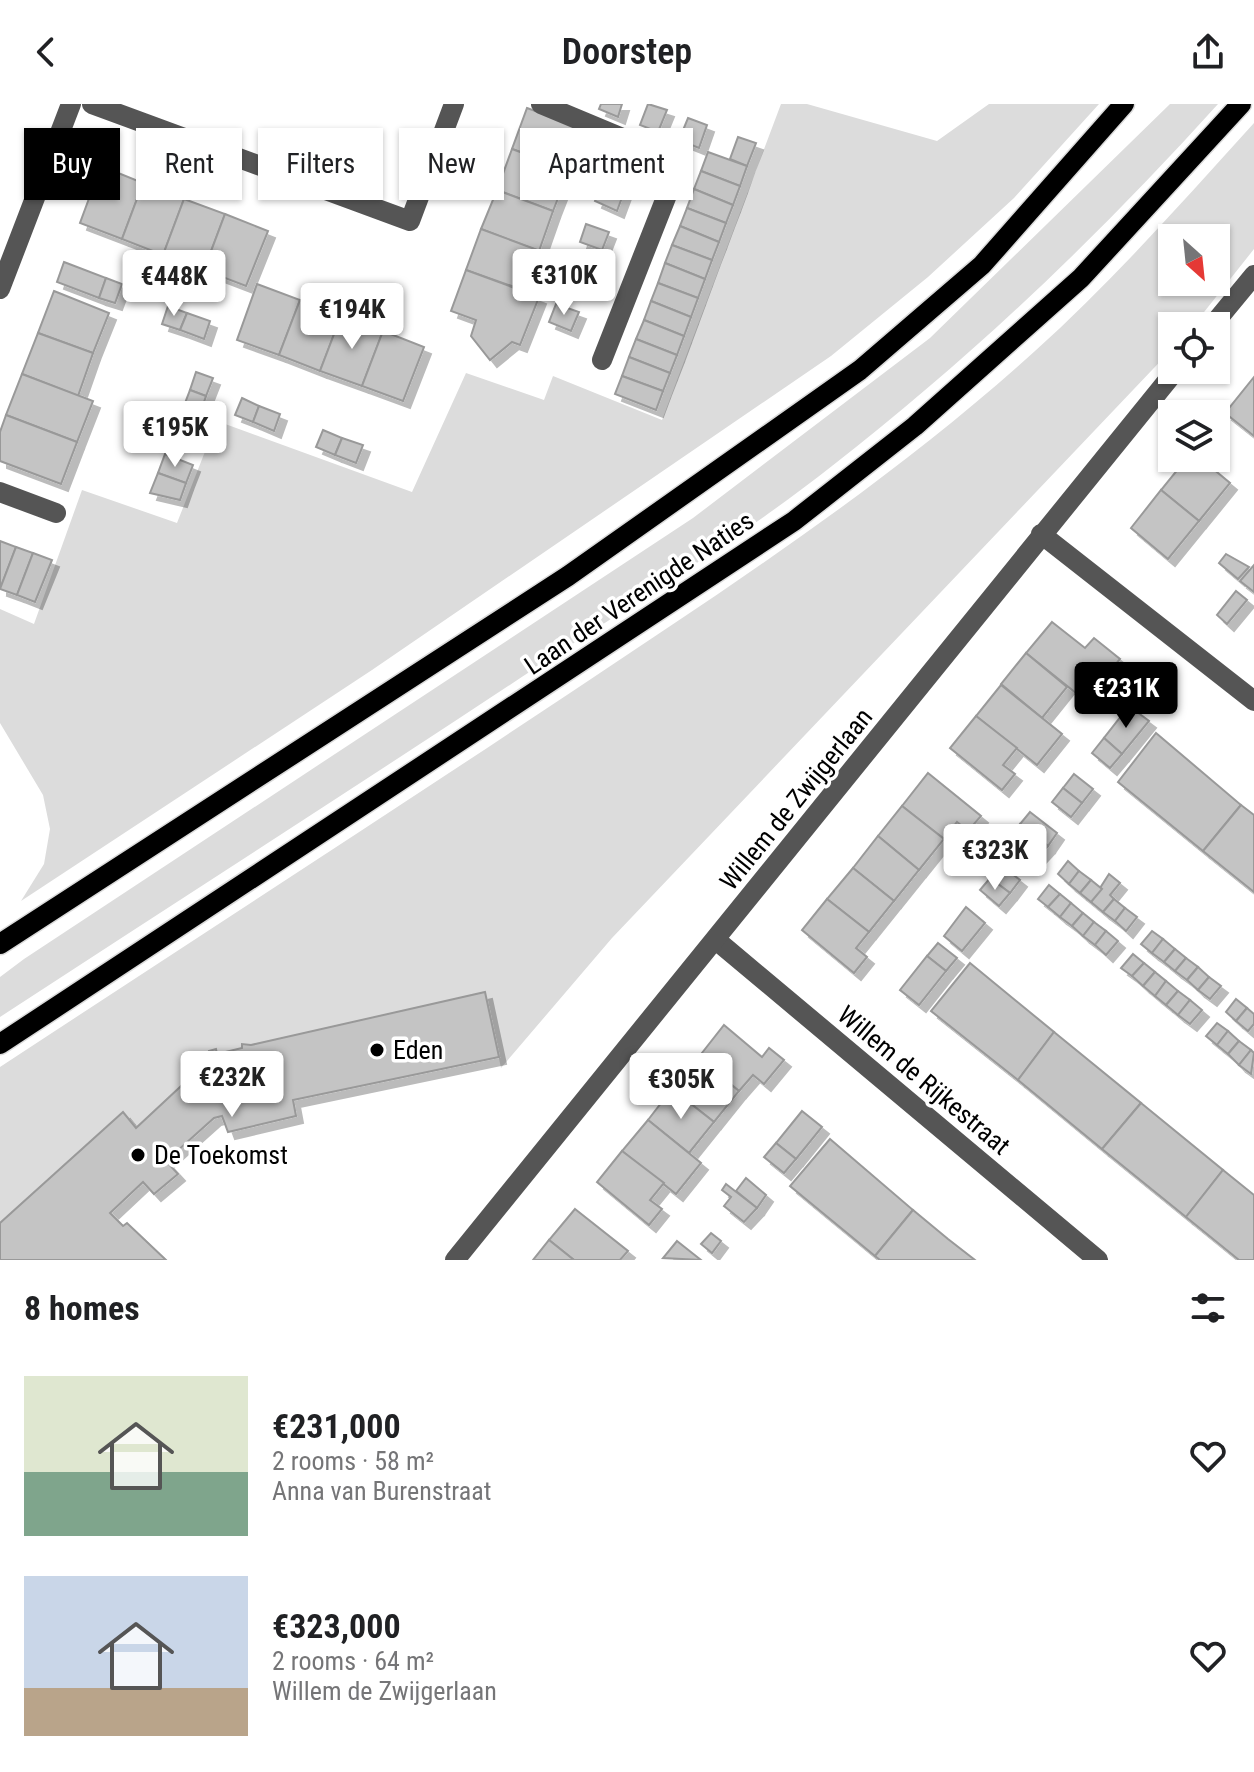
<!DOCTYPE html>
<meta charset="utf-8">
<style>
body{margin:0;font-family:"Roboto Condensed",sans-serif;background:#f6f6f6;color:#202124;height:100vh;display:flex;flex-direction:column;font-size:30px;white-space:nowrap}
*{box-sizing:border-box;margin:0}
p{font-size:26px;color:#757577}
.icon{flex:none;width:44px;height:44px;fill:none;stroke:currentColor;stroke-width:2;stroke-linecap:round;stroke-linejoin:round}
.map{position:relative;height:1156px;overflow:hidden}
.side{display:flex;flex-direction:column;background:#fff;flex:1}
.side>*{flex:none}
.banner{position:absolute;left:24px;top:24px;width:800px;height:72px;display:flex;gap:16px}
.needle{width:52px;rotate:153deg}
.buttons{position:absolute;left:1158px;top:120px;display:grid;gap:16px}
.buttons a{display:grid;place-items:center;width:72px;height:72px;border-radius:0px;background:#fff;box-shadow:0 2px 6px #0004;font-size:40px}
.price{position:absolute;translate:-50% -68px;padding:0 18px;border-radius:8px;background:#fff;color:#222;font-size:26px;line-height:52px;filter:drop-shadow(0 2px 4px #0008)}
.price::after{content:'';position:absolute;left:50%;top:48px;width:24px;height:18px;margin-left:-12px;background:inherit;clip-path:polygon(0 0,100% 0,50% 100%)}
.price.active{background:#000;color:#fff}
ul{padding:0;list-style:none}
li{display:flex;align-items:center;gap:24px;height:200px;padding:0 24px}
li span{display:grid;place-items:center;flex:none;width:224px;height:160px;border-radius:0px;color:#555}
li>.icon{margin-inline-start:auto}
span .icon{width:96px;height:96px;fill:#fffc;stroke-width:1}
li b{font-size:34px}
h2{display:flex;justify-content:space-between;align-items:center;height:96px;padding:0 24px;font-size:34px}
.chip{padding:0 28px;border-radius:0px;background:#fff;box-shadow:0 2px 6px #0004;font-size:28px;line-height:72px}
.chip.active{background:#000;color:#fff}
header{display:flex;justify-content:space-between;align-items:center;height:104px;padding:0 24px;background:#fff;font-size:36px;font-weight:600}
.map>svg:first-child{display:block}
</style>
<header><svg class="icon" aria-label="back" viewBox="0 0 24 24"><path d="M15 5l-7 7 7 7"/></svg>Doorstep<svg class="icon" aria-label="share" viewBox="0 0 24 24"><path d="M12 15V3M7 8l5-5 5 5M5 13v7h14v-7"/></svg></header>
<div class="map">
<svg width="1254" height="1156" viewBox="0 0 1254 1156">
<defs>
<filter id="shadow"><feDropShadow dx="7" dy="7" stdDeviation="0" flood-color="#0004"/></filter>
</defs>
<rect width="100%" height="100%" fill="#fff"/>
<g fill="#dcdcdc" fill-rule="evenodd">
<path d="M781,0H807L937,37L989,0H1099L1014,94L928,173L831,252L372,566L21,797L44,760L50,725L43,691L0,619V505L34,520L82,386L177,419L217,317L412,388L466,269L544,296L553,272L662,316Z"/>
<path d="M1170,0H1218C1099,132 972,253 832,362C738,436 634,499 534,565C357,682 178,797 0,913V873L24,855L693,414L930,234Z"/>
<path d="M1254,19V145L1193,222H1172V245L612,834L501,964L485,889L251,941L242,940V944L217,950L216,946L209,947L212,966L195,971L136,1024L122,1008L0,1119V963C192,837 385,712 576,585C734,480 894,375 1035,247C1114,176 1183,97 1254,19ZM1172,134H1216V178H1172Z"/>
</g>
<g fill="#c4c4c4" stroke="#999" stroke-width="2" filter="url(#shadow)">
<path d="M601,0H622L618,13L599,5Z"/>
<path d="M648,0L667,6L658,28L640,21Z"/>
<path d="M527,4L635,43L638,50L632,66L577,46L569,66L512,45Z"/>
<path d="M688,14L707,21L699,44L679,36Z"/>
<path d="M738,33L756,39L747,62L730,55Z"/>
<path d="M512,45L569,66L553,107L497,86Z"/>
<path d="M708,48L747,62L740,82L701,67Z"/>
<path d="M101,62L143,79L122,135L80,119Z"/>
<path d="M701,67L740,82L733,101L694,85Z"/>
<path d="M143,79L184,95L163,151L122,135Z"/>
<path d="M602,79L624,88L617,107L595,97Z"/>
<path d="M694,85L733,101L726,119L687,104Z"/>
<path d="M497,86L553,107L539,147L481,125Z"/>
<path d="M184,95L225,110L204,166L163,151Z"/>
<path d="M687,104L726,119L719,138L680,122Z"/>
<path d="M225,110L268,127L246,182L204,166Z"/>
<path d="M586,120L609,128L602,146L580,138Z"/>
<path d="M680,122L719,138L712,156L672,141Z"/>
<path d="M481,125L594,167L587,187L532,166L523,186L466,166Z"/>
<path d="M672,141L712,156L705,175L665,159Z"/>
<path d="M64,158L106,174L99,194L57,178Z"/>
<path d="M665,159L705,175L698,194L658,179Z"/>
<path d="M466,166L539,193L520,241L512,238L490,256L471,232L476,216L451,207Z"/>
<path d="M106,174L122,180L115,199L99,194Z"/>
<path d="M658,179L698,194L691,213L651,197Z"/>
<path d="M257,180L300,196L279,251L237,236Z"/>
<path d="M54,187L109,209L93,249L38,229Z"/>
<path d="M300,196L341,212L320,267L279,251Z"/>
<path d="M651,197L691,213L684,232L644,216Z"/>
<path d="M556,200L579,208L571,227L549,218Z"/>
<path d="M168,202L187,209L180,226L162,220Z"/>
<path d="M187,209L210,217L204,235L180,226Z"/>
<path d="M341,212L383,227L362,282L320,267Z"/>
<path d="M644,216L684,232L677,251L636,235Z"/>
<path d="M383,227L424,243L403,297L362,282Z"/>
<path d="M38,229L93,249L78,292L22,270Z"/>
<path d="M636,235L677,251L670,269L629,253Z"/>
<path d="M629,253L670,269L663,287L622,272Z"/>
<path d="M196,268L213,274L206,292L190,286Z"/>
<path d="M22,270L93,297L77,338L6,311Z"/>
<path d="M622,272L663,287L656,306L615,290Z"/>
<path d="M1254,273V332L1225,309Z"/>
<path d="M190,286L206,292L199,313L182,307Z"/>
<path d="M242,294L259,302L253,318L235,311Z"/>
<path d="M259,302L280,310L274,327L253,318Z"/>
<path d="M6,311L77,338L61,380L0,357V328Z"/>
<path d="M323,326L342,334L335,351L316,343Z"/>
<path d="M342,334L363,341L356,359L335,351Z"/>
<path d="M165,350L193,361L186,379L158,369Z"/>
<path d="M1187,354H1200L1230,379L1199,417L1161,386Z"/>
<path d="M158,369L186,379L180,396L150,389Z"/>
<path d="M1161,386L1199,417L1168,455L1131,424Z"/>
<path d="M0,437L16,443L0,485Z"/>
<path d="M16,443L33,449L17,491L0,485Z"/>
<path d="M33,449L52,456L35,498L17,491Z"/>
<path d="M1226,450L1249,463L1238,475L1219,459Z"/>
<path d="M1254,461V488L1240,477Z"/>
<path d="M1236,487L1247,496L1227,520L1217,511Z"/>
<path d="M1052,518L1085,544L1094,534L1120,555L1086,597L1026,549Z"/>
<path d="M1026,549L1067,583L1042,614L1001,580Z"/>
<path d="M1001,581L1062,630L1037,661L976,612Z"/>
<path d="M1129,602L1149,617L1122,650L1104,634Z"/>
<path d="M976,612L1017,644L1003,661L1015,670L1002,686L950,644Z"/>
<path d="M1156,629L1241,701L1203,747L1118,678Z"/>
<path d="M1104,634L1122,650L1110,664L1092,649Z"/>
<path d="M928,669L981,712L968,727L957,718L944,735L902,702Z"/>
<path d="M1074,670L1093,685L1082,699L1063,684Z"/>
<path d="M1063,684L1082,699L1071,713L1052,698Z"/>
<path d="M1241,701L1254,711V788L1203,747Z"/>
<path d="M902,702L944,735L919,766L878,732Z"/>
<path d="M1030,708L1057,729L1048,742L1020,720Z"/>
<path d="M1020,720L1048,742L1038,753L1011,732Z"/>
<path d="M878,732L919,766L894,797L853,764Z"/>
<path d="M1068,757L1079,767L1069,780L1058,770Z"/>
<path d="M1001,761L1020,776L1010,789L990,774Z"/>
<path d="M853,764L894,797L869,828L827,795Z"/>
<path d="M1079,767L1091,776L1080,789L1069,780Z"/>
<path d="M1109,770L1120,779L1110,791L1114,795L1103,808L1091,798Z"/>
<path d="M990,774L1010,789L999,802L980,786Z"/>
<path d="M1091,776L1102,785L1091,798L1080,789Z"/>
<path d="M1049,781L1060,790L1048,803L1038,795Z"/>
<path d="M1060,790L1071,799L1060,813L1048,803Z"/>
<path d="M827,795L869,828L856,844L867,853L854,869L802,826Z"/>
<path d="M1114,795L1125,804L1115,817L1103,808Z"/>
<path d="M1071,799L1083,809L1072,822L1060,813Z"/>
<path d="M966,803L985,819L962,847L944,832Z"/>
<path d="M1125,804L1137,813L1126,827L1115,817Z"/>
<path d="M1083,809L1094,818L1083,832L1072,822Z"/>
<path d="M1094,818L1106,827L1095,841L1083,832Z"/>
<path d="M1106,827L1118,837L1106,851L1095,841Z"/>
<path d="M1152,827L1163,835L1152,849L1141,840Z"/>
<path d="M1163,835L1175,845L1164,858L1152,849Z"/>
<path d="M938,839L957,854L946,867L927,852Z"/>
<path d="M1175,845L1186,854L1175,867L1164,858Z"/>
<path d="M1133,850L1144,859L1132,872L1121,864Z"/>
<path d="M927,852L946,867L919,901L900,886Z"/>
<path d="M1186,854L1198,863L1187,876L1175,867Z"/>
<path d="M970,859L1054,928L1018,976L931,907Z"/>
<path d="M1144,859L1155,868L1143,882L1132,872Z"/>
<path d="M1198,863L1209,873L1198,886L1187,876Z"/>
<path d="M1155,868L1166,877L1155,892L1143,882Z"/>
<path d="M1209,873L1221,882L1210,895L1198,886Z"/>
<path d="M1166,877L1178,887L1166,901L1155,892Z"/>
<path d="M1178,887L1190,896L1178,911L1166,901Z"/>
<path d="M485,888L499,953L293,996L296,1012L228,1028L222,1012L214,1014L166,1057L178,1070L154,1090L143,1078L110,1109L123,1122L127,1119L166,1156H0V1119L123,1008L136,1024L194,970L212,966L209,947L216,945L217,950L242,944V940L251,941Z"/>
<path d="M1236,895L1247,904L1236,917L1226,908Z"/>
<path d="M1190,896L1202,906L1190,920L1178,911Z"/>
<path d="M1247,904L1254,910V920L1248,927L1236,917Z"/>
<path d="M1217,919L1228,927L1217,941L1206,932Z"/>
<path d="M724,921L762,953L769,944L784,956L764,980L753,971L739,987L698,954Z"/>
<path d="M1228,927L1239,937L1228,950L1217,941Z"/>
<path d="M1054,928L1141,999L1102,1045L1018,976Z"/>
<path d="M1239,937L1251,946L1239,961L1228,950Z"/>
<path d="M1251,946L1254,949L1251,970L1239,961Z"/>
<path d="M698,954L739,987L714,1018L672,985Z"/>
<path d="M672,985L714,1018L689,1049L648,1016Z"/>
<path d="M1141,999L1223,1066L1186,1113L1102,1045Z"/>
<path d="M802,1007L822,1023L796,1055L776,1039Z"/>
<path d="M648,1016L701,1059L676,1090L622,1047Z"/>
<path d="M830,1035L913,1106L875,1152L790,1082Z"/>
<path d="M776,1039L796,1055L784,1069L764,1053Z"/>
<path d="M622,1047L664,1079L650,1096L662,1105L649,1121L597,1078Z"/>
<path d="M1223,1066L1254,1091V1156H1239L1186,1113Z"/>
<path d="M746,1074L766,1091L757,1104L736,1087Z"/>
<path d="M726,1080L757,1104L744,1118L724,1102L731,1093L722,1086Z"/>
<path d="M575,1105L628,1147L620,1156H574L549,1136Z"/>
<path d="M913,1106L948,1135L975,1156H880L875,1152Z"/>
<path d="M711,1129L721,1137L712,1149L701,1140Z"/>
<path d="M549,1136L574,1156H533Z"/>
<path d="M677,1137L701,1156L663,1154Z"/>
</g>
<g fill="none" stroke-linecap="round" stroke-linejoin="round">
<defs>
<g id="major">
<path d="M0,840L568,472L860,266L982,161L1124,0"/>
<path d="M0,940L794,417L915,322L1081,174L1241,0"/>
</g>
</defs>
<use href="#major" stroke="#dbdbdb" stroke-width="23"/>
<g stroke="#555" stroke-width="20">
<path d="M92,0L410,117L454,0"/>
<path d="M541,0L680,58L602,256"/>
<path d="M0,185L71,0"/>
<path d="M1212,222L1254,171"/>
<path d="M0,388L56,409"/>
<path d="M1041,430L1254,597"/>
<path d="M716,836L1098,1156"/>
<path d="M455,1156L1176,266"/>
</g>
<use href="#major" stroke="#000" stroke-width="20"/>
</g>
<g fill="#000" stroke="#fff" stroke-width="3">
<circle cx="377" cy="946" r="8"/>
<circle cx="138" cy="1051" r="8"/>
</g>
<g text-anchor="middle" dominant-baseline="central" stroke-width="7" stroke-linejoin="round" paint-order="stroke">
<g font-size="26" fill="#000" stroke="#fff">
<text transform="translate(639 489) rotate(-34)">Laan der Verenigde Naties</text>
<text transform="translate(796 695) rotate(-51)">Willem de Zwijgerlaan</text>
<text transform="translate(924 976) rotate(40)">Willem de Rijkestraat</text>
</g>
<g font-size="26" fill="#000" stroke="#fff" text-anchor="start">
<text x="393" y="946">Eden</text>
<text x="154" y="1051">De Toekomst</text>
</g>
</g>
</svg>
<div class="buttons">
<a><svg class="needle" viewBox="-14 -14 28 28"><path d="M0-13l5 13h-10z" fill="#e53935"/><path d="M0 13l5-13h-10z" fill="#757577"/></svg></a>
<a><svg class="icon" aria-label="locate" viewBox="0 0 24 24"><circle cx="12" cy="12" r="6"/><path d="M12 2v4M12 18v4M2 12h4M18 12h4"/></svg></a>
<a><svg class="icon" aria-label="layers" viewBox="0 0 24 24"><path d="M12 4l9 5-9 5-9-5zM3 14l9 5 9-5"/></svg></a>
</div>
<b class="price" style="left:564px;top:213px">€310K</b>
<b class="price" style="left:174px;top:214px">€448K</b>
<b class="price" style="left:352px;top:247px">€194K</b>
<b class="price" style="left:175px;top:365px">€195K</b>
<b class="price active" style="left:1126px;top:626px">€231K</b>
<b class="price" style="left:995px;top:788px">€323K</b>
<b class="price" style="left:232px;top:1015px">€232K</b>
<b class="price" style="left:681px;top:1017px">€305K</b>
<div class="banner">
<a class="chip active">Buy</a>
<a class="chip">Rent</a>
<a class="chip">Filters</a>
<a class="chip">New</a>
<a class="chip">Apartment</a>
</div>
</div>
<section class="side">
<h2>8 homes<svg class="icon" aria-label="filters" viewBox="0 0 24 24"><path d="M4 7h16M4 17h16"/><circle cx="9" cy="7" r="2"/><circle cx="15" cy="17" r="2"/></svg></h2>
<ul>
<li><span style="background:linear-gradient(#dfe7d0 60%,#7fa58c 0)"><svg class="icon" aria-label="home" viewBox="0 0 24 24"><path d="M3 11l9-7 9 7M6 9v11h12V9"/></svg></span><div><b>€231,000</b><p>2 rooms · 58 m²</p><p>Anna van Burenstraat</p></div><svg class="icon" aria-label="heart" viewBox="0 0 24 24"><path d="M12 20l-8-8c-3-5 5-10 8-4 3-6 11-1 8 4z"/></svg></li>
<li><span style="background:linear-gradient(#c9d6e8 70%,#b9a48a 0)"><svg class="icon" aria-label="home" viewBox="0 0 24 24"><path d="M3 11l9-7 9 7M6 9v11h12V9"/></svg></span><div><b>€323,000</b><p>2 rooms · 64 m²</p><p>Willem de Zwijgerlaan</p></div><svg class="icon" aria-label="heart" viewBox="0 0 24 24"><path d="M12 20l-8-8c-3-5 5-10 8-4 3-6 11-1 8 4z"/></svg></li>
</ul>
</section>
